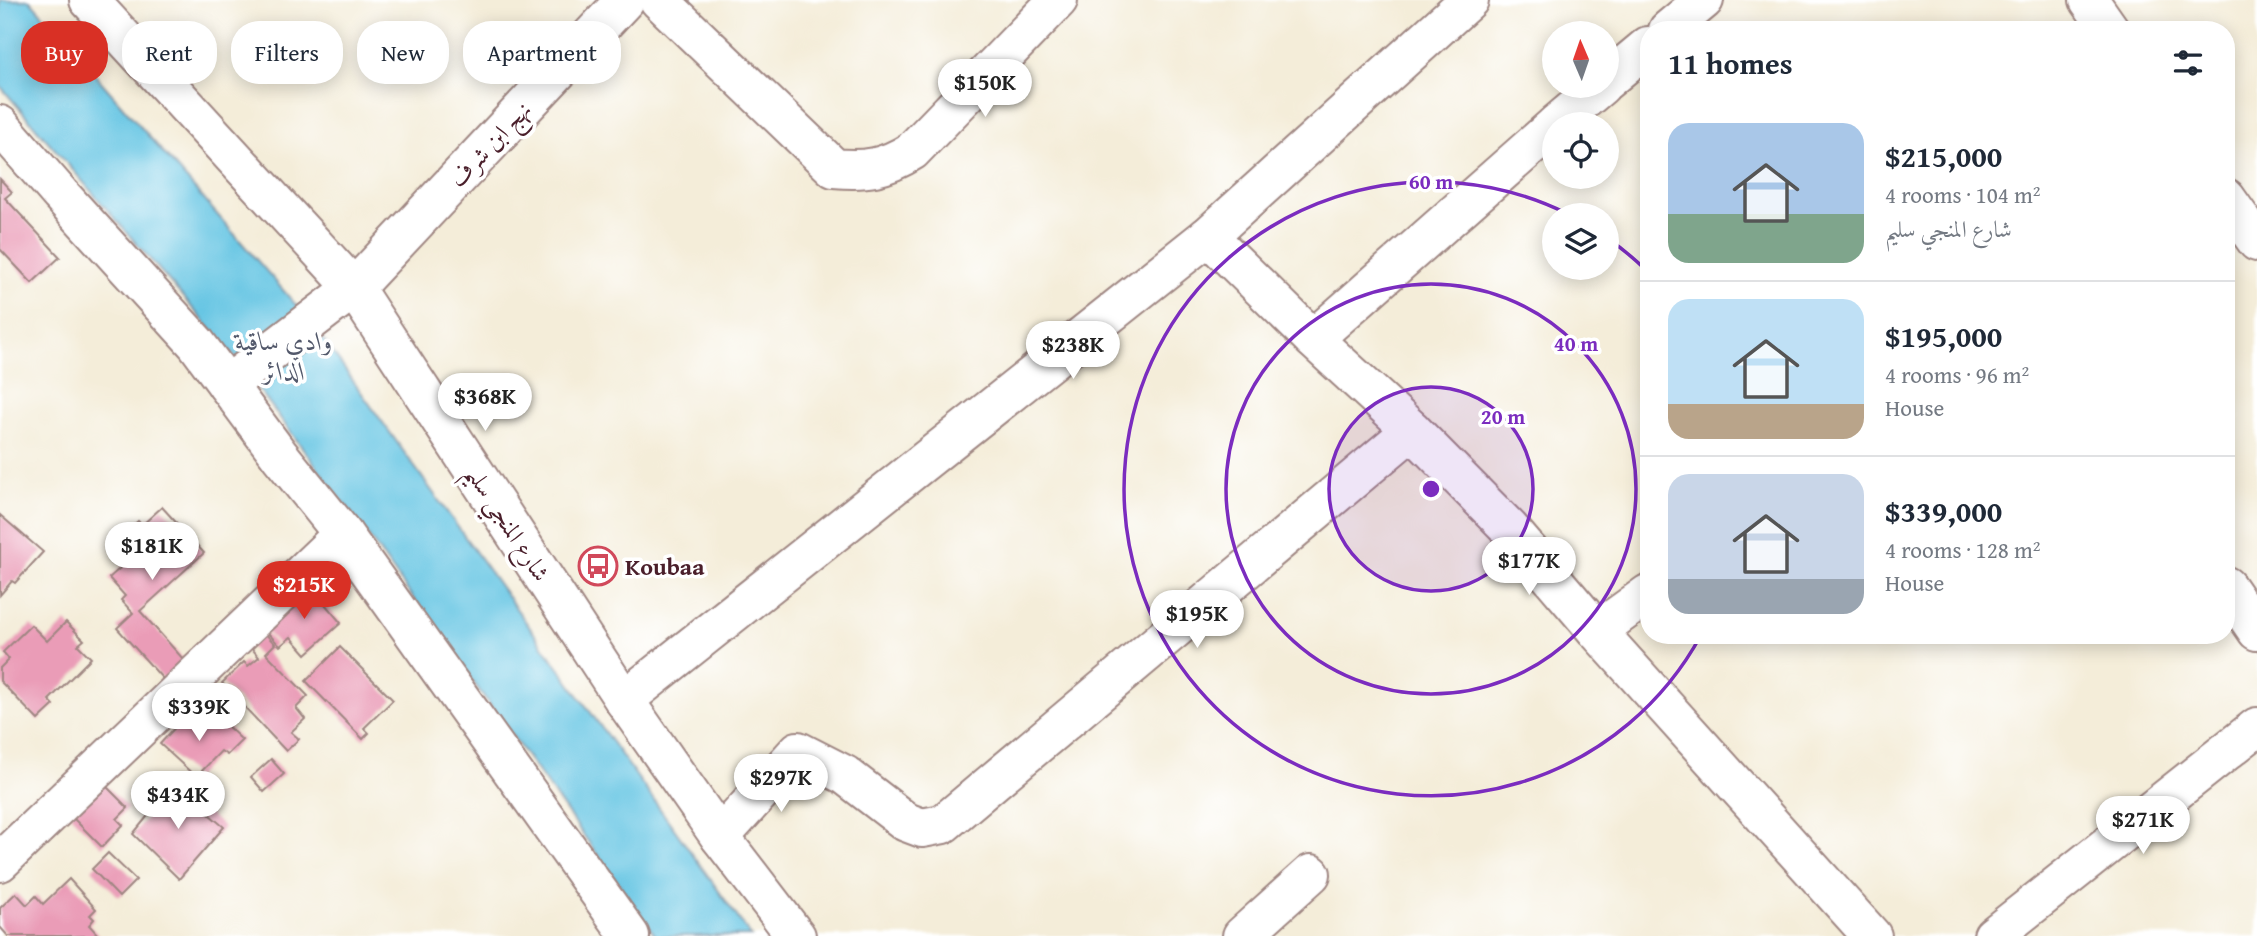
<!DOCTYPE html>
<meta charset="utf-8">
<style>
body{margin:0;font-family:"Gentium Book Plus",Amiri,serif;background:#f2f2f3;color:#1f2937;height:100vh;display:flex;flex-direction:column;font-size:26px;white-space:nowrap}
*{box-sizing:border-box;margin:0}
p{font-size:23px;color:#747a83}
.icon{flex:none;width:38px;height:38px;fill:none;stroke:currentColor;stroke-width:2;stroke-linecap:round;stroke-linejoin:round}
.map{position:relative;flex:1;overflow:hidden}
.details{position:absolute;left:1640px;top:21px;width:595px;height:623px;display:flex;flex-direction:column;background:#fff;border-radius:28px;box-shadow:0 4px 18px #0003}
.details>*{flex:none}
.top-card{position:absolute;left:21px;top:21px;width:665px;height:63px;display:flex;gap:14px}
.needle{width:46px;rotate:358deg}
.fabs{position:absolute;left:1542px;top:21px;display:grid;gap:14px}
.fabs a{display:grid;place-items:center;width:77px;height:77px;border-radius:50%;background:#fff;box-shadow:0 4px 18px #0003;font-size:35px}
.price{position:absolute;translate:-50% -60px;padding:0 16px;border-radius:24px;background:#fff;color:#222;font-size:23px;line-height:46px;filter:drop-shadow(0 2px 4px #0008)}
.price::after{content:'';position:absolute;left:50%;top:42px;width:21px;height:16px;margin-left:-10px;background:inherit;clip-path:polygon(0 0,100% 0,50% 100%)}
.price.on{background:#d93025;color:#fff}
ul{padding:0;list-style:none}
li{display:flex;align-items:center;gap:21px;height:175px;padding:0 28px}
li+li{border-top:2px solid #e0e1e3}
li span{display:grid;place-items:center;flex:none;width:196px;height:140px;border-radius:21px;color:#555}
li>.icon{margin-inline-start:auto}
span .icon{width:84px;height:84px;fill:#fffc;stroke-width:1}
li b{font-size:30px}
h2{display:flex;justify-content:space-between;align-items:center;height:84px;padding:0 28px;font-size:30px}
.tag{padding:0 24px;border-radius:28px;background:#fff;box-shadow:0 4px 18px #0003;font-size:24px;line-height:63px}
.tag.on{background:#d93025;color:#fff}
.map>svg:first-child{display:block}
</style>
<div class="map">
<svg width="2257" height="936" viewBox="0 0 2257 936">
<rect width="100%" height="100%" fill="#fff"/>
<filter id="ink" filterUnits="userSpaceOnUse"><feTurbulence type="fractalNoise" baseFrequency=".0143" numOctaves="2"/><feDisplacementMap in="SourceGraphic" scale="14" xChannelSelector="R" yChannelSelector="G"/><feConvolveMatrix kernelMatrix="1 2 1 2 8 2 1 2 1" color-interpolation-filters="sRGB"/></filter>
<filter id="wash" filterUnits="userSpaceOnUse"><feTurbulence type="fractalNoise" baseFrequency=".00686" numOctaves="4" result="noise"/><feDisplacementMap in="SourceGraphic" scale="28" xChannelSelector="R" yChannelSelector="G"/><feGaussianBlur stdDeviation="1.57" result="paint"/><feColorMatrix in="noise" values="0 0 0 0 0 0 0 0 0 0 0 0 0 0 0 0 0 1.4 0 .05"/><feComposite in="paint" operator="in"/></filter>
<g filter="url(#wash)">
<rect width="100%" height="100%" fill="#f4edd9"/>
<path fill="#65c5e3" stroke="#587287" stroke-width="2" d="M0,0H30L310,321L751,936H656L361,526L233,355L0,86Z"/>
<g id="blocks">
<g fill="#ea9cb7">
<path d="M0,179L12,192L5,198L60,257L32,283L0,249Z"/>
<path d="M162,507L204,553L140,611L184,660L163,679L117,628L133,613L121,600L125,596L109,578L128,561L118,550L124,544L119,538L138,521L142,525Z"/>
<path d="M0,515L43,552L15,583L12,581L0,595Z"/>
<path d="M308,584L341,623L306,654L291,637L280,646L264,629Z"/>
<path d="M66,622L84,640L78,645L91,658L49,700L54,705L38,720L0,681V668L9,659L3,652L31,625L47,641Z"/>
<path d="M262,630L275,644L266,653L308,696L296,708L305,719L291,732L299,739L286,751L222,683L244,662L248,666L259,657L248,644Z"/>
<path d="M340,647L393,700L364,728L369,733L363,739L306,681Z"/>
<path d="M189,712L202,725L211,716L220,726L223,722L242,740L227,755L221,751L196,777L160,744Z"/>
<path d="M271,759L284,774L264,792L251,777Z"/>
<path d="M103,783L128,808L117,819L123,825L102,847L70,815Z"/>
<path d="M174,784L224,827L179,879L133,834Z"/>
<path d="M108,853L136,880L119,897L92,869Z"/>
<path d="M69,879L96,909L90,915L94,919L89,925L99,936H8L0,927V908L16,893L27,905L36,896L43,904Z"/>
</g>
</g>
</g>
<g filter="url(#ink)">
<use href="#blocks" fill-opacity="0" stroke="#9f8682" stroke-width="2"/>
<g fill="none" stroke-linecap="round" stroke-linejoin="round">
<defs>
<g id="minor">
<path d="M659,0L834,168C866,171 885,168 912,151L1058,0"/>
<path d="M2089,0L2110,30"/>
<path d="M1668,30L1704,0"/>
<path d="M1606,81L1648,46"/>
<path d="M1556,124L1601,86"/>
<path d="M2226,198L2257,242"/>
<path d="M1208,236L1313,339L1412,430L1509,528L1597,631L1872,936"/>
<path d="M1313,339L1554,126"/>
<path d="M2226,586L2257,631"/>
<path d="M1597,631L1648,594"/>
<path d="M624,700L1208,236L1469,0"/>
<path d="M720,837L798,751L845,775L906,822L922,828L943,824L1412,430"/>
<path d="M0,862L343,534"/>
<path d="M1242,936L1311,874"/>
<path d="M1993,936L2257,727"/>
</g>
<path id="tertiary" d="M227,385L354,288L625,0"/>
<g id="secondary">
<path d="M89,0L354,288L624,700L720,837L796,936"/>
<path d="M0,125L60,194L196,343L280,456L343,534L630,936"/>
</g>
</defs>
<use href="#minor" stroke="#9f8682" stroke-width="42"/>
<use href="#tertiary" stroke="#9f8682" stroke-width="42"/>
<use href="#secondary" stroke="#9f8682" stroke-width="42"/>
<use href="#minor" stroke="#fff" stroke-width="38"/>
<use href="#tertiary" stroke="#fff" stroke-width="38"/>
<use href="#secondary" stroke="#fff" stroke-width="38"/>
</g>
</g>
<circle cx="1431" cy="489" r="102" fill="#7b2cbf" fill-opacity=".12"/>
<g fill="none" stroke="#7b2cbf" stroke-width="3.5">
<circle cx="1431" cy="489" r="102"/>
<circle cx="1431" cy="489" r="205"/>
<path d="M1701 635A307 307 0 1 1 1568 214M1607 238A307 307 0 0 1 1648 272"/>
</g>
<defs>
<symbol id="bus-ring" viewBox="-11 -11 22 22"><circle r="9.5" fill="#fff" stroke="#d1495b" stroke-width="1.5"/><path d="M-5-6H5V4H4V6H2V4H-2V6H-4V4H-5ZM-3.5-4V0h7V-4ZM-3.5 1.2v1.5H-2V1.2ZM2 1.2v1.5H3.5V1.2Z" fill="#d1495b"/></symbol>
</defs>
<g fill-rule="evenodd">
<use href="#bus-ring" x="576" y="544" width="44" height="44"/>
</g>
<g text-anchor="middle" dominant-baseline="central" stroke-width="7" stroke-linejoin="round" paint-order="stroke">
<g font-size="24" fill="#4a1f2b" stroke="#fff">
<text transform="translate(490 144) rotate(-47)">نهج ابن شرف</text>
<text transform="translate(508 523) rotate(57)">شارع المنجي سليم</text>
</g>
<g font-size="24" font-weight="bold" fill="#4a1f2b" stroke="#fff" text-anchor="start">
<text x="625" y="566">Koubaa</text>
</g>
<g font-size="26" font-style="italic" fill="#53596b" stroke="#fff">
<text x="284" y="340">وادي ساقية<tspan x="284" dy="30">الدائر</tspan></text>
</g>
</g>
<circle cx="1431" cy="489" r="10" fill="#7b2cbf" stroke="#fff" stroke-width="3.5"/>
<g font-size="21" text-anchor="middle" font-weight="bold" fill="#7b2cbf" stroke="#fff" stroke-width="7" stroke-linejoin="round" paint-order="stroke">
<text x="1431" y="189">60 m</text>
<text x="1576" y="351">40 m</text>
<text x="1503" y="424">20 m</text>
</g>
</svg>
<div class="fabs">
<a><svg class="needle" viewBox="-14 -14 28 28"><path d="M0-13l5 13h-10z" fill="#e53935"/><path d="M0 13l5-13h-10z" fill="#747a83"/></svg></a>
<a><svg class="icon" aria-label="locate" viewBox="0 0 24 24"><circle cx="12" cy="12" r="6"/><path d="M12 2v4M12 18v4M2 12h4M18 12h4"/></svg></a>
<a><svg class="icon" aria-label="layers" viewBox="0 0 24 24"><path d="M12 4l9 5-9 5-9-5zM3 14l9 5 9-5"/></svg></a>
</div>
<b class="price" style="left:985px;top:119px">$150K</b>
<b class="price" style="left:1073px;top:381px">$238K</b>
<b class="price" style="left:485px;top:433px">$368K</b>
<b class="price" style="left:152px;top:582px">$181K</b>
<b class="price" style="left:1529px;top:597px">$177K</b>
<b class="price on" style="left:304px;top:621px">$215K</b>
<b class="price" style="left:1197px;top:650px">$195K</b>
<b class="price" style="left:199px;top:743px">$339K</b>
<b class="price" style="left:781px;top:814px">$297K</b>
<b class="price" style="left:178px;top:831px">$434K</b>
<b class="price" style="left:2143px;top:856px">$271K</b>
<div class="top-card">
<a class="tag on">Buy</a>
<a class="tag">Rent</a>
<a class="tag">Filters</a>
<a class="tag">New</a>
<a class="tag">Apartment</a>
</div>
<section class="details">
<h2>11 homes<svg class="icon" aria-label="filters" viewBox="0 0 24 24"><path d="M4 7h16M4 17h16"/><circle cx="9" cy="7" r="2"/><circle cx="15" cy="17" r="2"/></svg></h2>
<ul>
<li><span style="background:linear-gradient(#a9c7e8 65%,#7fa58c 0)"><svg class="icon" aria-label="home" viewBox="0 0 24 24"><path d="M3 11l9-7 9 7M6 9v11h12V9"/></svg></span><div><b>$215,000</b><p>4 rooms · 104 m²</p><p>شارع المنجي سليم</p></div></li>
<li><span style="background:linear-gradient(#bfe0f5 75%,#b9a48a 0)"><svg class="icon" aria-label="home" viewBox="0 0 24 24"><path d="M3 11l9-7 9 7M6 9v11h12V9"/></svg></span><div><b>$195,000</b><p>4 rooms · 96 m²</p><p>House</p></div></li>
<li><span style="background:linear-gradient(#c9d6e8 75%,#9aa5b1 0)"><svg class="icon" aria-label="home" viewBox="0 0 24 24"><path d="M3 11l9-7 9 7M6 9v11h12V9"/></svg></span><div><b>$339,000</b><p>4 rooms · 128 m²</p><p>House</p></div></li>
</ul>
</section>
</div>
